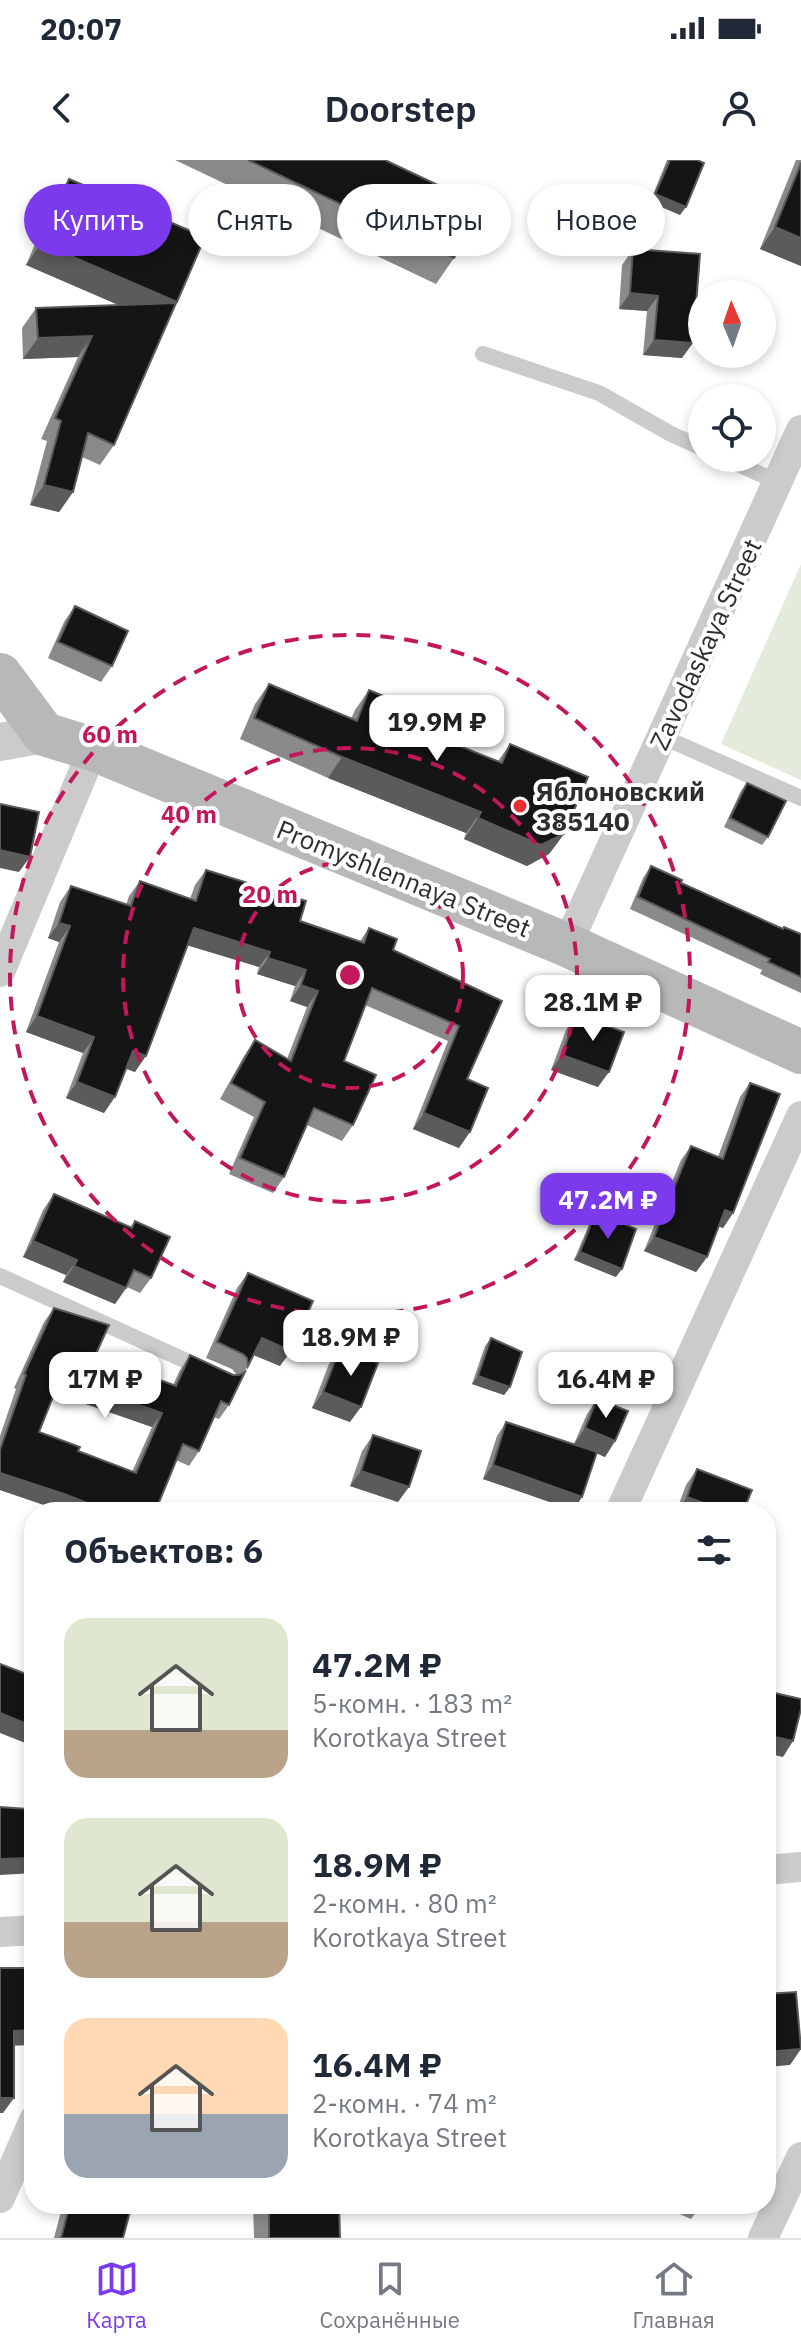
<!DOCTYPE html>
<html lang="ru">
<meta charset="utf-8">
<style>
body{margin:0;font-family:"IBM Plex Sans",sans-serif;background:#f6f6f7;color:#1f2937;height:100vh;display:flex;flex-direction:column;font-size:30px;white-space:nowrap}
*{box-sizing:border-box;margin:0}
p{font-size:26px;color:#747a83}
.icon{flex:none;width:44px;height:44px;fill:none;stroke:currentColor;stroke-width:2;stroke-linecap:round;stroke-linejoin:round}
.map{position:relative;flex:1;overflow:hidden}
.details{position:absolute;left:24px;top:1342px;width:752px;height:712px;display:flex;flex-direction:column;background:#fff;border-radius:32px;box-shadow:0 4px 12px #0003}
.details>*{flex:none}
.banner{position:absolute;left:24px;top:24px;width:754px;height:72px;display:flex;gap:16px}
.needle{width:52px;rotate:358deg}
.controls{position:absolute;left:688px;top:120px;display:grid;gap:16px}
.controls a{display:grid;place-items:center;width:88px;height:88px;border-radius:50%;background:#fff;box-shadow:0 4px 12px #0003;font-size:40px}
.price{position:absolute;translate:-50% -68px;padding:0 18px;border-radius:16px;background:#fff;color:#222;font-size:26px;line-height:52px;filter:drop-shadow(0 2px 4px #0008)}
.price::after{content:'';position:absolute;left:50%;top:48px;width:24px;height:18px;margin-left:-12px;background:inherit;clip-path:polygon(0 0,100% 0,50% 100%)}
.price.active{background:#7c3aed;color:#fff}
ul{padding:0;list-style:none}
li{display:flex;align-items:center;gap:24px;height:200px;padding:0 40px}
li span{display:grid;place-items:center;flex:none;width:224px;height:160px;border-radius:24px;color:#555}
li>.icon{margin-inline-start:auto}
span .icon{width:96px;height:96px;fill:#fffc;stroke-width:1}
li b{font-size:34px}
h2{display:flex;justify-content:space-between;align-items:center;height:96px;padding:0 40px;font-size:34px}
.chip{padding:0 28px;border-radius:36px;background:#fff;box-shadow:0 4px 12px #0003;font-size:28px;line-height:72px}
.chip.active{background:#7c3aed;color:#fff}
.status{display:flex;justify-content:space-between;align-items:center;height:56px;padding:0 40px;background:#fff;direction:ltr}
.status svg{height:22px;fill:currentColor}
header{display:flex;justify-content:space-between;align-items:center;height:104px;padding:0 40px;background:#fff;font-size:36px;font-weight:600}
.menu{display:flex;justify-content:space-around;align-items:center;height:112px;border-top:2px solid #e0e1e3;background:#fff;font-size:22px;color:#747a83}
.menu a{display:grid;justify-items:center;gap:4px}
.menu .active{color:#7c3aed}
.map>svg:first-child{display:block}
</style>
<div class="status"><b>20:07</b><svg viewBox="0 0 49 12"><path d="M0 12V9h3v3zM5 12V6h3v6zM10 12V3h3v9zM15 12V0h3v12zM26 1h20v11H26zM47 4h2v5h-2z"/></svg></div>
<header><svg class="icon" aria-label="back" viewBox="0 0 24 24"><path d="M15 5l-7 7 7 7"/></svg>Doorstep<svg class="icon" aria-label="person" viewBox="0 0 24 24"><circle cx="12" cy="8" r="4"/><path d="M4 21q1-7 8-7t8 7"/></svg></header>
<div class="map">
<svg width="801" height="2078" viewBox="0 0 801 2078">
<rect width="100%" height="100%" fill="#fff"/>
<path fill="#e3ebdb" d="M801,404V620L721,584Z"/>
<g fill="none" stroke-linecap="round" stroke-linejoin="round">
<g stroke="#cbcbcb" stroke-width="16">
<path d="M483,194L599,233L671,274L702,288"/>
<path d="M724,298L778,322"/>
<path d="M663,577L801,638"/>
<path d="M0,1116L206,1210"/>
</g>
<g stroke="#cbcbcb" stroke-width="30">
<path d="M567,785L801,270"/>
<path d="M0,812L93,589"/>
<path d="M620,1352L801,956"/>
<path d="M766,1710L801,1707"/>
<path d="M0,1772L34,1770"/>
<path d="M0,2038L34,1960"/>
<path d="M763,2078L801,1997"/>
</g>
<path stroke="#cbcbcb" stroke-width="38" d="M0,582L44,574"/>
<path stroke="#b8b8b8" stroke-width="44" d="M0,515L44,574L93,589L567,785L801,892"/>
</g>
<g fill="#8a8a8a" fill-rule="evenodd">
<path d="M175,0H385L454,98L436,124Z"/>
<path d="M667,0H697L680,55L650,42Z"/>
<path d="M796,0H801V106L760,89Z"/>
<path d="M69,19L177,142L114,285L100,305L82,297L73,332L59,352L30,345L47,281L41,279L78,197L23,199L22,168L36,148L120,145L26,105L54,40Z"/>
<path d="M633,89L700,94L682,198L643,195L647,151L619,149L622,105Z"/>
<path d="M75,446L112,506L101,522L48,498L64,462Z"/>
<path d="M269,524L351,559L355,550L369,530L394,560L498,601L510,584L564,674L549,694L527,706L464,679L466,673L328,618L240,579L255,544Z"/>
<path d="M747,623L768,677L762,685L724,667L741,631Z"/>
<path d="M651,706L681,723L782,769L801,774V833L760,814L762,810L630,749L643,718Z"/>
<path d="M206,710L300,761L360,781L369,768L393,790L502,841L467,919L459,988L413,969L448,881L365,845L344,901L353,965L342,981L307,965L284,1017L273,1033L229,1014L254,957L220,939L244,896L255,880L287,899L307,847L290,841L295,826L257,814L259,807L187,785L135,912L126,909L104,953L66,938L83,893L26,872L59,782L48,778L60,742L71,726L126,745L129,736L140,721L190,739L195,725Z"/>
<path d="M576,855L598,927L551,910L566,870Z"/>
<path d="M750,923L733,1053L723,1068L719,1066L707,1097L696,1112L644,1091L681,1000L691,986L718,997L740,937Z"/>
<path d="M54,1034L131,1067L135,1061L151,1118L140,1133L127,1127L115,1144L63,1122L66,1115L23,1097L43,1050Z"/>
<path d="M596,1052L616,1117L574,1100L591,1060Z"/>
<path d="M248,1113L280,1206L254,1195L244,1213L229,1245L219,1259L214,1257L199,1291L189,1306L176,1300L54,1348L0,1330V1276L16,1229L14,1228L44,1162L54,1148L95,1196L173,1225L180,1210L190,1195L233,1215H237L232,1209L206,1198L237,1128ZM55,1233L152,1267L132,1312L78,1291L39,1272Z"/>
<path d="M491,1178L510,1227L504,1235L472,1224L485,1186Z"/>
<path d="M340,1189L350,1262L312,1248L329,1204Z"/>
<path d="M597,1239L615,1281L605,1297L597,1293L582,1337L573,1350L483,1319L497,1276L506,1262L582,1287L574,1284L587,1254Z"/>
<path d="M373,1275L398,1342L350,1326L362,1291Z"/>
<path d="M697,1309L743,1352H676L686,1325Z"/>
<path d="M63,2044H132L123,2078H54Z"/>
<path d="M253,2044H339L340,2078H254Z"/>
<path d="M657,2044H702L691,2059Z"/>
</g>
<g fill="#5b5b5b">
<path d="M655,34L686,47L680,55L650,42Z"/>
<path d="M775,67L801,78V106L760,89Z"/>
<path d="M41,83L177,142L162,164L26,105Z"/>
<path d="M630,133L658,136L647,151L619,149Z"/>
<path d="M92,176L78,197L23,199L38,178Z"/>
<path d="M654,180L693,183L682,198L643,195Z"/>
<path d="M44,325L73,332L59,352L30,345Z"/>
<path d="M342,597L481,652L466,673L328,618Z"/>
<path d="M478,658L564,674L549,694L527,706L464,679Z"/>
<path d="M0,690L30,697L19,712L0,708Z"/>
<path d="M59,763L70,766L59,782L48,778Z"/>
<path d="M194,768L270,792L259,807L183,784Z"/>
<path d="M268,798L306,810L295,826L257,814Z"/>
<path d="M301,825L318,831L307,847L290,841Z"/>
<path d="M37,856L94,877L83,893L26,872Z"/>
<path d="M133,891L146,896L135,912L122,907Z"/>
<path d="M562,895L609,912L598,927L551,910Z"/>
<path d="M77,922L115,937L104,953L66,938Z"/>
<path d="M424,953L470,972L459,988L413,969Z"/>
<path d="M725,1050L733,1053L723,1068L715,1065Z"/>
<path d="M654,1077L707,1097L696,1112L644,1091Z"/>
<path d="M33,1081L77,1100L66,1115L23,1097Z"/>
<path d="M580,1092L622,1109L616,1117L574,1100Z"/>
<path d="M74,1106L126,1128L115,1144L63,1122Z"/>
<path d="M262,1178L291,1191L280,1206L251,1194Z"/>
<path d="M478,1216L510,1227L504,1235L472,1224Z"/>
<path d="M61,1217L162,1253L152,1267L51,1232Z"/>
<path d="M323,1232L361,1247L350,1262L312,1248Z"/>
<path d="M585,1268L615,1281L605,1297L574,1284Z"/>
<path d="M493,1305L582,1337L573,1350L483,1319Z"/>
<path d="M361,1311L409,1327L398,1342L350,1326Z"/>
<path d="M0,1313L64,1334L111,1352H64L0,1330Z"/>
<path d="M687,1337L728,1352H676Z"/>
<path d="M0,1553L34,1567L33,1586L0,1573Z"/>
<path d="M766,1575L793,1581L783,1597L766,1593Z"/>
<path d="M34,1698V1713L0,1715V1699Z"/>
<path d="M34,1870V1885L3,1886L14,1871Z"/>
<path d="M801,1889L790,1905L766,1907V1892Z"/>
<path d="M0,1938H14L3,1953H0Z"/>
</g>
<g fill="#151515" stroke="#5b5b5b" stroke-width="2" fill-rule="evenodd">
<path d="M248,0H385L480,45L454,98Z"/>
<path d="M670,0H697L704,3L686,47L655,34Z"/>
<path d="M801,3V78L775,67Z"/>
<path d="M69,19L205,77L177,142L41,83Z"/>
<path d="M633,89L700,94L693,183L654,180L658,136L630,133Z"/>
<path d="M176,143L114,285L88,273L73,332L44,325L61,261L55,258L92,176L38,178L36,148Z"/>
<path d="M75,446L128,471L112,506L58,482Z"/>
<path d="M269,524L357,561L369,530L401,543L394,560L502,603L510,584L588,617L564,674L541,685L478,658L481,652L342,597L254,558Z"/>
<path d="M747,623L786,641L768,677L730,658Z"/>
<path d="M0,644L39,652L30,697L0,690Z"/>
<path d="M651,706L682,720L681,723L783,769L784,767L801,774V817L768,802L770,799L638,737Z"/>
<path d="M206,710L306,741L300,761L364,783L369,768L397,779L393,790L502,841L467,919L488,928L470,972L424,953L459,866L372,828L344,901L376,915L353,965L314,948L284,1017L240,998L265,942L231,923L255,880L291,901L318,831L301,825L306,810L268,798L270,792L194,768L146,896L133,891L115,937L77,922L94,877L37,856L70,766L59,763L71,726L131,746L140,721L196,741Z"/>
<path d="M576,855L624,872L609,912L562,895Z"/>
<path d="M750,923L780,934L733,1053L725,1050L707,1097L654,1077L691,986L723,999Z"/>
<path d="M54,1034L132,1068L135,1061L170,1077L151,1118L134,1110L126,1128L74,1106L77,1100L33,1081Z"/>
<path d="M596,1052L636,1069L622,1109L580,1092Z"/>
<path d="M248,1113L313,1141L291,1191L262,1178L248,1206L247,1198L243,1194L217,1182Z"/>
<path d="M54,1148L109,1165L95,1196L176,1226L190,1195L233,1215H239L245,1212L229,1245L221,1241L199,1291L183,1284L155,1352H111L64,1334L0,1313V1290L26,1215L24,1214ZM61,1217L162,1253L136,1313L78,1291L80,1287L39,1272Z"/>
<path d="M491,1178L522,1192L510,1227L478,1216Z"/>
<path d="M340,1189L378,1203L361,1247L323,1232Z"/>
<path d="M597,1239L628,1251L615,1281L585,1268Z"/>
<path d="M506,1262L597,1292L582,1337L493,1305Z"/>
<path d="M373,1275L421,1291L409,1327L361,1311Z"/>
<path d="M697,1309L752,1330L743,1352H728L687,1337Z"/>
<path d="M0,1504L34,1517V1567L0,1553Z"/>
<path d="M766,1531L801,1539V1549L793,1581L766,1575Z"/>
<path d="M34,1640V1698L0,1699V1647L28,1649V1641Z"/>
<path d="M0,1808H34V1870L14,1871V1938H0Z"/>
<path d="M796,1832L801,1889L766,1892V1834Z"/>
<path d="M70,2044H132L123,2078H61Z"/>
<path d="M269,2044H339L340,2078H269Z"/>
</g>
<g fill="none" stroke="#c2185b" stroke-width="4" stroke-dasharray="14 10">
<circle cx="350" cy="815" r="113"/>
<circle cx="350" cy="815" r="227"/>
<circle cx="350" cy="815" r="340"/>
</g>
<circle fill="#e72d33" stroke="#fff" stroke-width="3" cx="520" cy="646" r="8"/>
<g text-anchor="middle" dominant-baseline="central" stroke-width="8" stroke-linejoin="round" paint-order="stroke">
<g font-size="26" fill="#2e2e2e" stroke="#fff">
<text transform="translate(705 484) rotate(-65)">Zavodaskaya Street</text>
<text transform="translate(404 718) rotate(22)">Promyshlennaya Street</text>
</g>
<g font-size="26" font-weight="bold" fill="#2e2e2e" stroke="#fff" text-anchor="start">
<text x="536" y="631">Яблоновский<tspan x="536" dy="30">385140</tspan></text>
</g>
</g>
<circle cx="350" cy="815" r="12" fill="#c2185b" stroke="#fff" stroke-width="4"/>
<g font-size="24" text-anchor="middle" font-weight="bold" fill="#c2185b" stroke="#fff" stroke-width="8" stroke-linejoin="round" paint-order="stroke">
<text x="110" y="583">60 m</text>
<text x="189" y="663">40 m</text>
<text x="270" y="743">20 m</text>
</g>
</svg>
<div class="controls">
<a><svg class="needle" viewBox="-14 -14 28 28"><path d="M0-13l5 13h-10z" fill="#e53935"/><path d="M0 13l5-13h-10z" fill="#747a83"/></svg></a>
<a><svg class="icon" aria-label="locate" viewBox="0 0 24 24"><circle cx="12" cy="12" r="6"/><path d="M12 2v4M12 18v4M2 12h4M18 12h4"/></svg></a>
</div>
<b class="price" style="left:437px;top:603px">19.9M ₽</b>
<b class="price" style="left:593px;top:883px">28.1M ₽</b>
<b class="price active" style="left:608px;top:1081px">47.2M ₽</b>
<b class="price" style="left:351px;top:1218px">18.9M ₽</b>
<b class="price" style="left:105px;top:1260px">17M ₽</b>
<b class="price" style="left:606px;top:1260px">16.4M ₽</b>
<div class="banner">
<a class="chip active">Купить</a>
<a class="chip">Снять</a>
<a class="chip">Фильтры</a>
<a class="chip">Новое</a>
</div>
<section class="details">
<h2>Объектов: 6<svg class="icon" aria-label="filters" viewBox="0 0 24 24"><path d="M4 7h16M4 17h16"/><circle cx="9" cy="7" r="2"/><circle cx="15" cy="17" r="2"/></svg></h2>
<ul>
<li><span style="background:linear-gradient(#dfe7d0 70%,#b9a48a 0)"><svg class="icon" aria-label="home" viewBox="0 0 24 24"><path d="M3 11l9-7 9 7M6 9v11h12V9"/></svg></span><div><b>47.2M ₽</b><p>5-комн. · 183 m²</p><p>Korotkaya Street</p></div></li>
<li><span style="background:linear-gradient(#dfe7d0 65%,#b9a48a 0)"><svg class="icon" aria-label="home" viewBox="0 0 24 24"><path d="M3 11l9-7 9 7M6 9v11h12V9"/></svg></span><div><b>18.9M ₽</b><p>2-комн. · 80 m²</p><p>Korotkaya Street</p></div></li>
<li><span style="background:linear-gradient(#ffd9b3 60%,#9aa5b1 0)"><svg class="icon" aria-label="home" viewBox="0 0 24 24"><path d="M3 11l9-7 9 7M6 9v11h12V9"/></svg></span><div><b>16.4M ₽</b><p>2-комн. · 74 m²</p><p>Korotkaya Street</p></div></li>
</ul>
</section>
</div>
<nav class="menu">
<a class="active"><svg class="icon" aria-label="map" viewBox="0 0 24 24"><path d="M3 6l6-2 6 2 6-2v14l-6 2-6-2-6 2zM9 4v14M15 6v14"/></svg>Карта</a>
<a><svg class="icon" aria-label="saved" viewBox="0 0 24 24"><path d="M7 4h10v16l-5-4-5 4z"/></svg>Сохранённые</a>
<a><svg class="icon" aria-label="home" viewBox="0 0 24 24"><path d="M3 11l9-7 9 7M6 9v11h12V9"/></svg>Главная</a>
</nav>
